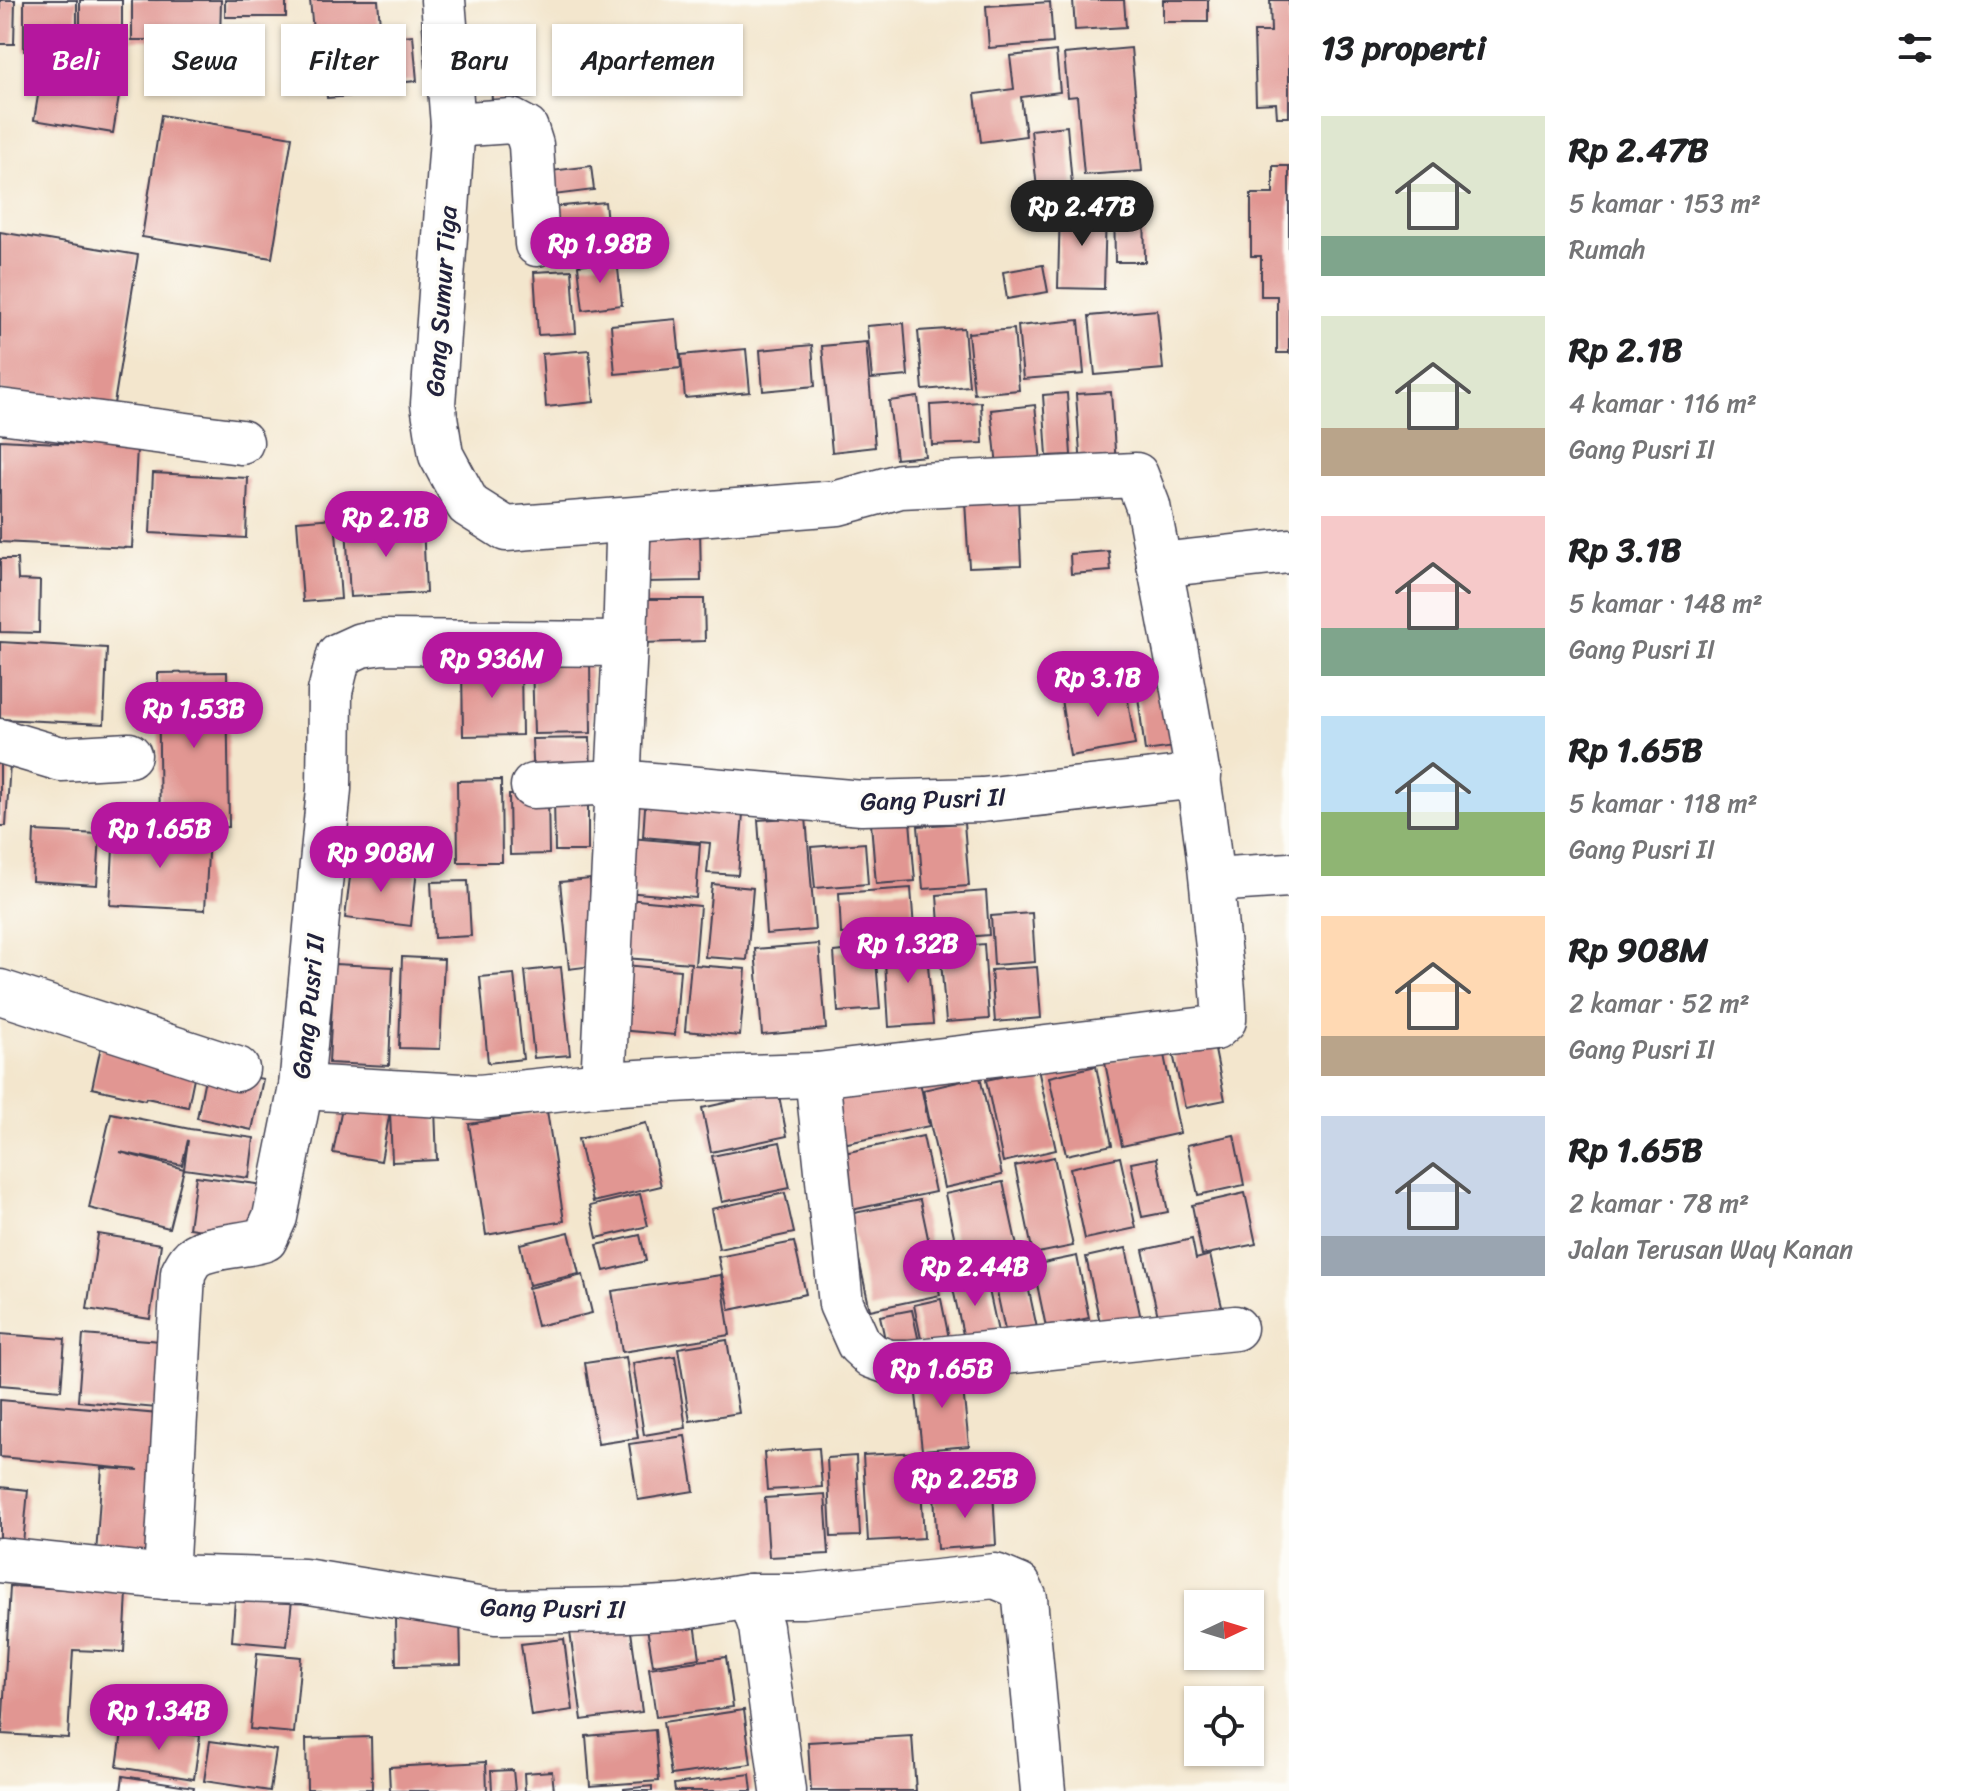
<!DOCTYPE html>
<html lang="id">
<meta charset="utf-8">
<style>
body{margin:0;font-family:Sriracha,sans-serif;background:#f2f2f2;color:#202124;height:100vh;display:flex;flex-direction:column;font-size:30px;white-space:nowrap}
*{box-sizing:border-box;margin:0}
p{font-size:26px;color:#757577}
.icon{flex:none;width:44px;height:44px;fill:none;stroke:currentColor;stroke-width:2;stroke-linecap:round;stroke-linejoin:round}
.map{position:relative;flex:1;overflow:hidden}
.side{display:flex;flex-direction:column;background:#fff;width:680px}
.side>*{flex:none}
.top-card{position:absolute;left:24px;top:24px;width:760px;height:72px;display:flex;gap:16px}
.needle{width:52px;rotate:86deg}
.controls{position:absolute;left:1184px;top:1590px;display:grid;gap:16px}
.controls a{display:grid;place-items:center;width:80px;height:80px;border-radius:0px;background:#fff;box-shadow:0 2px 6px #0004;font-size:40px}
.price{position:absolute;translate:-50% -68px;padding:0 18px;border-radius:28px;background:#b5179e;color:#fff;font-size:26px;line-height:52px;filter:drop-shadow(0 2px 4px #0008)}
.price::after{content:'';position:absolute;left:50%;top:48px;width:24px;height:18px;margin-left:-12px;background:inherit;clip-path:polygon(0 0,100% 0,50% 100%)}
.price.on{background:#222;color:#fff}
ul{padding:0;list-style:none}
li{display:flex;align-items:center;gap:24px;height:200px;padding:0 32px}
li span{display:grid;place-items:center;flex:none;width:224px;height:160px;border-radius:0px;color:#555}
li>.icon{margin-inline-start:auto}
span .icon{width:96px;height:96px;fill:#fffc;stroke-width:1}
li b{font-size:34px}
h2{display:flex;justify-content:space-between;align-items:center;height:96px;padding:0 32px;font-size:34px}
.pill{padding:0 28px;border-radius:0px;background:#fff;box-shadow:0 2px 6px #0004;font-size:28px;line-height:72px}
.pill.on{background:#b5179e;color:#fff}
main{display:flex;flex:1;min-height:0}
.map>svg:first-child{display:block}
</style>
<main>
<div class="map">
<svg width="1289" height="1791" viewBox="0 0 1289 1791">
<rect width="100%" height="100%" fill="#fdfcf7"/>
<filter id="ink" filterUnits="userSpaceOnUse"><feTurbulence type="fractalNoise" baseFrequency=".0125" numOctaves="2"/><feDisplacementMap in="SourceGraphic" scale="16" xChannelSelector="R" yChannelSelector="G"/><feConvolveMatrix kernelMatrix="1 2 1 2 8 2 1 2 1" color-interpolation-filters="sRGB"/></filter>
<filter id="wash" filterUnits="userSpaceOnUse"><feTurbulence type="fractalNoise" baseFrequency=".006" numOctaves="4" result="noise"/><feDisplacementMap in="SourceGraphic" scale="32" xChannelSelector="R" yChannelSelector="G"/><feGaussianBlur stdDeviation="1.8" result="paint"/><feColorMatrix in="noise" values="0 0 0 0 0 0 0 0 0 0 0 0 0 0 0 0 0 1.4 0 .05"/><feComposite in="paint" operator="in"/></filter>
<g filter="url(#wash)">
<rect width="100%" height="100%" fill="#f3e6cd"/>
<g id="blocks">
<g fill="#e19692">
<path d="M0,0H15L14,44H0Z"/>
<rect x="24" y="0" width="53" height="51"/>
<rect x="80" y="0" width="42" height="62"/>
<path d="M132,0H221L220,40H132Z"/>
<rect x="225" y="0" width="61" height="17"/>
<path d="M310,0H378L380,25L313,31Z"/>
<path d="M1073,0H1124L1126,27L1075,30Z"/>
<rect x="1163" y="0" width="45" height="22"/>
<path d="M1270,0H1289V117H1277L1276,103L1256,104L1254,32H1271Z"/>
<path d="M1050,2L1053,43L989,48L986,6Z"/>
<path d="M413,35L417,81L383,84L379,38Z"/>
<path d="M374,42L378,94L327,98L322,46Z"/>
<path d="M533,46L535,97L492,101L489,49Z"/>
<path d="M1131,48L1142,171L1084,175L1077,96L1068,97L1064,54Z"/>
<path d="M1056,51L1060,92L1021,97L1026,136L981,142L975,94L1014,89L1010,56Z"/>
<path d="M43,66L122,78L113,133L34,120Z"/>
<path d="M161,115L292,137L272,258L142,237Z"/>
<path d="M1067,126L1072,185L1037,189L1031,130Z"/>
<path d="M591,166L594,190L554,195L551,171Z"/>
<path d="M1273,166H1289V353H1277V296H1261V256H1251V194H1273Z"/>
<path d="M1114,201H1144L1145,262H1115Z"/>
<path d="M605,202L610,253L557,258L552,207Z"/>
<path d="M1060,206L1106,208L1104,289L1058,288Z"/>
<path d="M0,232L138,255L113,410L0,391Z"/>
<path d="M617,260L622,305L583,310L578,265Z"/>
<path d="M1043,265L1048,292L1007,299L1003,272Z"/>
<path d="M572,270L576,333L538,335L534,272Z"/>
<path d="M1157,310L1163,369L1095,375L1089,316Z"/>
<path d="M676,319L681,368L615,374L611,325Z"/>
<path d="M1079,320L1084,374L1023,379L1018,326Z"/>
<path d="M904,323L908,376L872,379L867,326Z"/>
<path d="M964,328L969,386L923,390L918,331Z"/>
<path d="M1014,329L1019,390L974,394L968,333Z"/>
<path d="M866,342L875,447L832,452L822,346Z"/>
<path d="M812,345L815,386L763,391L760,350Z"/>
<path d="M746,349L750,392L685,398L681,355Z"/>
<path d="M589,350L594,402L546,407L542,354Z"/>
<path d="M1111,392L1116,465L1081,468L1076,394Z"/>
<path d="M1067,393L1071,455L1047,456L1043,395Z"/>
<path d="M918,397L925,456L896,459L889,401Z"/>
<path d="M981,402L983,443L932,445L930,405Z"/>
<path d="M1035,405L1041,461L997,466L991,410Z"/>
<path d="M0,440L137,447L132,548L0,542Z"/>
<path d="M153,473L248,478L246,538L150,533Z"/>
<path d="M1018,498L1021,565L969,567L965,501Z"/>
<path d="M335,518L341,599L303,602L297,521Z"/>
<path d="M423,522L426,593L350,597L346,525Z"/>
<path d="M700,528L701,581L644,582L643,529Z"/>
<path d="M1109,551L1111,571L1071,574L1070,554Z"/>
<path d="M0,559H17L18,580L40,581L39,633L0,632Z"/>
<path d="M642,599H704L705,641L642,643Z"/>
<path d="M0,642L107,648L104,724L0,719Z"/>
<path d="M590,660L591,733L534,734L532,661Z"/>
<path d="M521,665L522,735L463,736L462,666Z"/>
<path d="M227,672L229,827L160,828L158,673Z"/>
<path d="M1125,682L1135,745L1070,756L1060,693Z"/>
<path d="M1174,683L1183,746L1145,751L1137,689Z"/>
<path d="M590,738L591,779H534L532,739Z"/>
<path d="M0,762H10L6,826H0Z"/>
<path d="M501,780L502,862H458L457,781Z"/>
<path d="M646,793L744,801L738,875L707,873L710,843L643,837Z"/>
<path d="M509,795H548L549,854L510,855Z"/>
<path d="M588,795V851H555L554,796Z"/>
<path d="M806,817L815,930L766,934L758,820Z"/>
<path d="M910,821L915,881L876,884L871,823Z"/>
<path d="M964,823L969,886L923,889L918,826Z"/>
<path d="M114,830L209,835L205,910L110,905Z"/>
<path d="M34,831L100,834L97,885L32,881Z"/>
<path d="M630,838L700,844L696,898L625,892Z"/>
<path d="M865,843L868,884L815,888L811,847Z"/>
<path d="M352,861L417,869L411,926L345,918Z"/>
<path d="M590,879L600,965L569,969L560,882Z"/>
<path d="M468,881L471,936L434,938L431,882Z"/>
<path d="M712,884L753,888L747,960L705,957Z"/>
<path d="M911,888L914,929L841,934L839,893Z"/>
<path d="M986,891L989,935L940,939L937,895Z"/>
<path d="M616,898L700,906L695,965L746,969L740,1036L685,1031L691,963L611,957Z"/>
<path d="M1032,913L1035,962L994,965L991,916Z"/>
<path d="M926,941L933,1024L889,1027L884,945Z"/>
<path d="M819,944L826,1029L762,1035L755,949Z"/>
<path d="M984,944L989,1019L946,1022L940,948Z"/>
<path d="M875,948L880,1009L838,1012L834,952Z"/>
<path d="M402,957L444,959L440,1049L399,1048Z"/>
<path d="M334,964L393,967L389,1066L329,1063Z"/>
<path d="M624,965L680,970L675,1035L619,1030Z"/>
<path d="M561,967L570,1055L534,1058L525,971Z"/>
<path d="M1037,967L1041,1018L995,1022L991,970Z"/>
<path d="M514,974L523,1059L488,1063L480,977Z"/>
<path d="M103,1037L198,1058L188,1107L146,1098L145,1100L92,1088Z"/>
<path d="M1213,1040L1225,1100L1185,1108L1172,1049Z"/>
<path d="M1163,1050L1180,1133L1122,1146L1105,1063Z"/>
<path d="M1096,1066L1112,1145L1066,1155L1049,1077Z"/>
<path d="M917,1067L929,1126L833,1146L821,1088Z"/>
<path d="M207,1068L263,1079L252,1130L197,1118Z"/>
<path d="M1038,1069L1056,1150L1003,1162L986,1080Z"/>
<path d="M980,1077L1002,1175L944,1188L923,1090Z"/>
<path d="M778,1091L787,1136L711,1152L702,1108Z"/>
<path d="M343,1102L435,1109L437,1160L392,1162L390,1111L381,1161L333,1153Z"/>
<path d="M547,1111L564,1221L486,1235L469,1124Z"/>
<path d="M111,1113L190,1129L254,1138L249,1178L184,1169L188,1140L182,1165L120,1152L184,1169L169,1228L89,1208Z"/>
<path d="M646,1123L661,1186L593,1202L578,1139Z"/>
<path d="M1234,1135L1244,1185L1198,1195L1187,1145Z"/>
<path d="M923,1136L935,1192L847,1211L835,1155Z"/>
<path d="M780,1142L790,1188L722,1202L712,1156Z"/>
<path d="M1054,1157L1073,1246L1033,1254L1015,1166Z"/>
<path d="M1120,1157L1136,1228L1085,1239L1070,1168Z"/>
<path d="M1157,1158L1168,1212L1142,1217L1131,1163Z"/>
<path d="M196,1176L264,1185L257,1238L189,1228Z"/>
<path d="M1003,1182L1018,1251L960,1264L945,1194Z"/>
<path d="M785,1193L794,1233L719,1249L711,1209Z"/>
<path d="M1245,1193L1256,1244L1202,1255L1192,1205Z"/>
<path d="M640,1194L648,1226L597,1238L590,1206Z"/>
<path d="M920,1200L940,1295L870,1310L849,1214Z"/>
<path d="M569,1232L579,1274L529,1285L520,1244Z"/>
<path d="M98,1234L161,1244L150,1319L87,1309Z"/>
<path d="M640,1235L646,1261L604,1271L597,1245Z"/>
<path d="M1192,1239L1196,1259L1210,1255L1223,1311L1160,1325L1143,1250Z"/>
<path d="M794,1242L806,1294L730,1310L718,1257Z"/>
<path d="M1126,1248L1141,1319L1101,1327L1086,1257Z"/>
<path d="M1077,1256L1089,1318L1046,1327L1033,1265Z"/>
<path d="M1022,1258L1037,1328L1006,1335L991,1264Z"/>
<path d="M984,1267L1000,1341L966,1348L950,1275Z"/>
<path d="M583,1275L592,1313L537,1326L528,1288Z"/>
<path d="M721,1275L730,1335L622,1352L612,1291Z"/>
<path d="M941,1299L951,1348L924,1353L914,1305Z"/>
<path d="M912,1310L921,1351L889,1358L880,1316Z"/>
<path d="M0,1334L65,1339L61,1390L0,1385Z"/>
<path d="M83,1335L173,1342L168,1409L78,1401Z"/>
<path d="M727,1340L739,1413L690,1421L678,1348Z"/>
<path d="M675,1356L686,1428L644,1435L633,1363Z"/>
<path d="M626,1357L638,1438L598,1444L585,1363Z"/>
<path d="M961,1370L969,1446L922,1450L914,1376Z"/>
<path d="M0,1400L170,1415L161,1574L95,1569L102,1468L139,1470L0,1457Z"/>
<path d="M685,1436L694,1491L638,1500L629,1444Z"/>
<path d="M819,1448L822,1487L767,1490L764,1452Z"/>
<path d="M919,1452L924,1538L868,1541L863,1455Z"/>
<path d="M856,1456L860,1536L831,1537L827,1458Z"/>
<path d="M0,1487L28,1490L23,1544L0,1542Z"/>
<path d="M993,1490L996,1545L937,1549L934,1494Z"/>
<path d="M825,1494L829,1554L769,1557L765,1498Z"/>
<path d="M10,1586L127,1592L124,1652L73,1650L68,1738L2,1734Z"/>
<path d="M236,1586L293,1591L287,1646L232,1641Z"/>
<path d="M693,1609L700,1658L653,1665L645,1615Z"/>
<path d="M460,1616L461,1665L396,1666L395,1617Z"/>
<path d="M630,1624L642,1712L582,1720L570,1632Z"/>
<path d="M564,1639L573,1710L531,1716L521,1644Z"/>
<path d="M257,1653L301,1657L294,1733L250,1729Z"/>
<path d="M726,1657L733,1707L656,1717L649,1668Z"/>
<path d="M744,1710L751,1764L671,1775L663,1722Z"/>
<path d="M123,1725L200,1736L194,1779L117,1767Z"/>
<path d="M655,1730L659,1781L590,1786L586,1736Z"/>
<path d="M912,1736L916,1791H811L808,1742Z"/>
<path d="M371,1737L372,1789H307L306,1739Z"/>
<path d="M210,1741L276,1750L270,1791L204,1781Z"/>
<path d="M486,1762L487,1791H390L389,1767Z"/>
<path d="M513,1770L515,1791H492L491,1771Z"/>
<path d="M552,1771L554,1791H525L524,1773Z"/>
<path d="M750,1774L752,1791H675L674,1784Z"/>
<path d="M123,1776L194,1787L193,1791H121Z"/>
<path d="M652,1786V1791H624V1789Z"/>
</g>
</g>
</g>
<g filter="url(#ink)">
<use href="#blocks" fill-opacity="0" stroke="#413f51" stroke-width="2"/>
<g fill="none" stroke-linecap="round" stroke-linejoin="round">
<defs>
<g id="minor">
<path d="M453,125L511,121L526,129L531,145L537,244"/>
<path d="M0,411L241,442"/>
<path d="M1159,565L1289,551"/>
<path d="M0,741L61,759L129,755"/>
<path d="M533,786L618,782L862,803L982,800L1199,776"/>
<path d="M1212,880L1289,875"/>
<path d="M0,992L237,1069"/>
<path d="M817,1075L841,1304L859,1344L872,1356L889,1362H908L1235,1328"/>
<path d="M603,1084L625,644L628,541L624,527L613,521"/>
<path d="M301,1087L479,1097L603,1084L709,1078L817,1075L1215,1028L1224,1020C1225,990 1219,959 1216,929C1205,787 1175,647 1148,506L1136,475L900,486L838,503L506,529L468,505L441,455L433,404L453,125L443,0"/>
<path d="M0,1560L166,1577L304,1581L496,1612L627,1610L683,1607L750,1596H803L995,1576L1019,1586L1025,1599L1043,1791"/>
<path d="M166,1577L183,1273C184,1271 189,1262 190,1261C203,1244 245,1247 265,1239L275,1217L301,1087L329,789L330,692L339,655L361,645L383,642L625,644"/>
<path d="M750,1596L761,1627L783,1791"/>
</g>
</defs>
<use href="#minor" stroke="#413f51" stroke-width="47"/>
<use href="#minor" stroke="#fff" stroke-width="44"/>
</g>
</g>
<g text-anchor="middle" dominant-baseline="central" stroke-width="7" stroke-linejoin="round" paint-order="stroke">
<g font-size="26" fill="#22223b" stroke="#fdfcf7">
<text transform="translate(441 301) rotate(-86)">Gang Sumur Tiga</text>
<text transform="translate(933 799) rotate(-2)">Gang Pusri II</text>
<text transform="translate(308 1006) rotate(-84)">Gang Pusri II</text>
<text transform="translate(553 1608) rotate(1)">Gang Pusri II</text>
</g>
</g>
</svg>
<div class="controls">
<a><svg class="needle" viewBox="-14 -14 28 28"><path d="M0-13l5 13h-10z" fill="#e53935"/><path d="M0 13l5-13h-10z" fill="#757577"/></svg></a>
<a><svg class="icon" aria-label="locate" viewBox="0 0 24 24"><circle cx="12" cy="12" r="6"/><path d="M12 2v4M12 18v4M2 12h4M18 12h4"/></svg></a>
</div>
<b class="price on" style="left:1082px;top:248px">Rp 2.47B</b>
<b class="price" style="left:600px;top:285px">Rp 1.98B</b>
<b class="price" style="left:386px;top:559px">Rp 2.1B</b>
<b class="price" style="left:492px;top:700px">Rp 936M</b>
<b class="price" style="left:1098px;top:719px">Rp 3.1B</b>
<b class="price" style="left:194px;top:750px">Rp 1.53B</b>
<b class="price" style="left:160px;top:870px">Rp 1.65B</b>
<b class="price" style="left:381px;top:894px">Rp 908M</b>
<b class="price" style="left:908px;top:985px">Rp 1.32B</b>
<b class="price" style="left:975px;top:1308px">Rp 2.44B</b>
<b class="price" style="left:942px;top:1410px">Rp 1.65B</b>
<b class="price" style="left:965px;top:1520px">Rp 2.25B</b>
<b class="price" style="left:159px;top:1752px">Rp 1.34B</b>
<div class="top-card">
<a class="pill on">Beli</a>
<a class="pill">Sewa</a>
<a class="pill">Filter</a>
<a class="pill">Baru</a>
<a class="pill">Apartemen</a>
</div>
</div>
<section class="side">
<h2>13 properti<svg class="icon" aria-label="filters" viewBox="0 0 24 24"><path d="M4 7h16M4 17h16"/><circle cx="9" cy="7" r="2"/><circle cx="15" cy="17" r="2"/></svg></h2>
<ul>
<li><span style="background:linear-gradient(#dfe7d0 75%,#7fa58c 0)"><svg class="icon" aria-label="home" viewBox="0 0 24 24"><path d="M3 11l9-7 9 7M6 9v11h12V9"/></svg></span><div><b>Rp 2.47B</b><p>5 kamar · 153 m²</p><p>Rumah</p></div></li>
<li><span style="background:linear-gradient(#dfe7d0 70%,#b9a48a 0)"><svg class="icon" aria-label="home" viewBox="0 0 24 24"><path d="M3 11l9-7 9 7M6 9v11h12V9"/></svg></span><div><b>Rp 2.1B</b><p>4 kamar · 116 m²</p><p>Gang Pusri II</p></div></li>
<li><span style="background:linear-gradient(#f6c9c9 70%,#7fa58c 0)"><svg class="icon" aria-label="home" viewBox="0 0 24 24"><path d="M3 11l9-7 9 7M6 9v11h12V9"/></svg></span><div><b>Rp 3.1B</b><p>5 kamar · 148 m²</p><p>Gang Pusri II</p></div></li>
<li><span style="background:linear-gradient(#bfe0f5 60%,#8fb573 0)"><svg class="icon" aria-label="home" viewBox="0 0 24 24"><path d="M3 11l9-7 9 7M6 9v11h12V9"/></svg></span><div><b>Rp 1.65B</b><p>5 kamar · 118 m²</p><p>Gang Pusri II</p></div></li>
<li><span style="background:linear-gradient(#ffd9b3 75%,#b9a48a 0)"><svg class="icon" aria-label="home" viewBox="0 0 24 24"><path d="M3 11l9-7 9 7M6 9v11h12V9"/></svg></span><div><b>Rp 908M</b><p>2 kamar · 52 m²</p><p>Gang Pusri II</p></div></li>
<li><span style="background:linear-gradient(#c9d6e8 75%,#9aa5b1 0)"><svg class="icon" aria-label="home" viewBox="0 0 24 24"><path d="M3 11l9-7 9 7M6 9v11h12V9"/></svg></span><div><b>Rp 1.65B</b><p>2 kamar · 78 m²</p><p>Jalan Terusan Way Kanan</p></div></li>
</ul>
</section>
</main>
